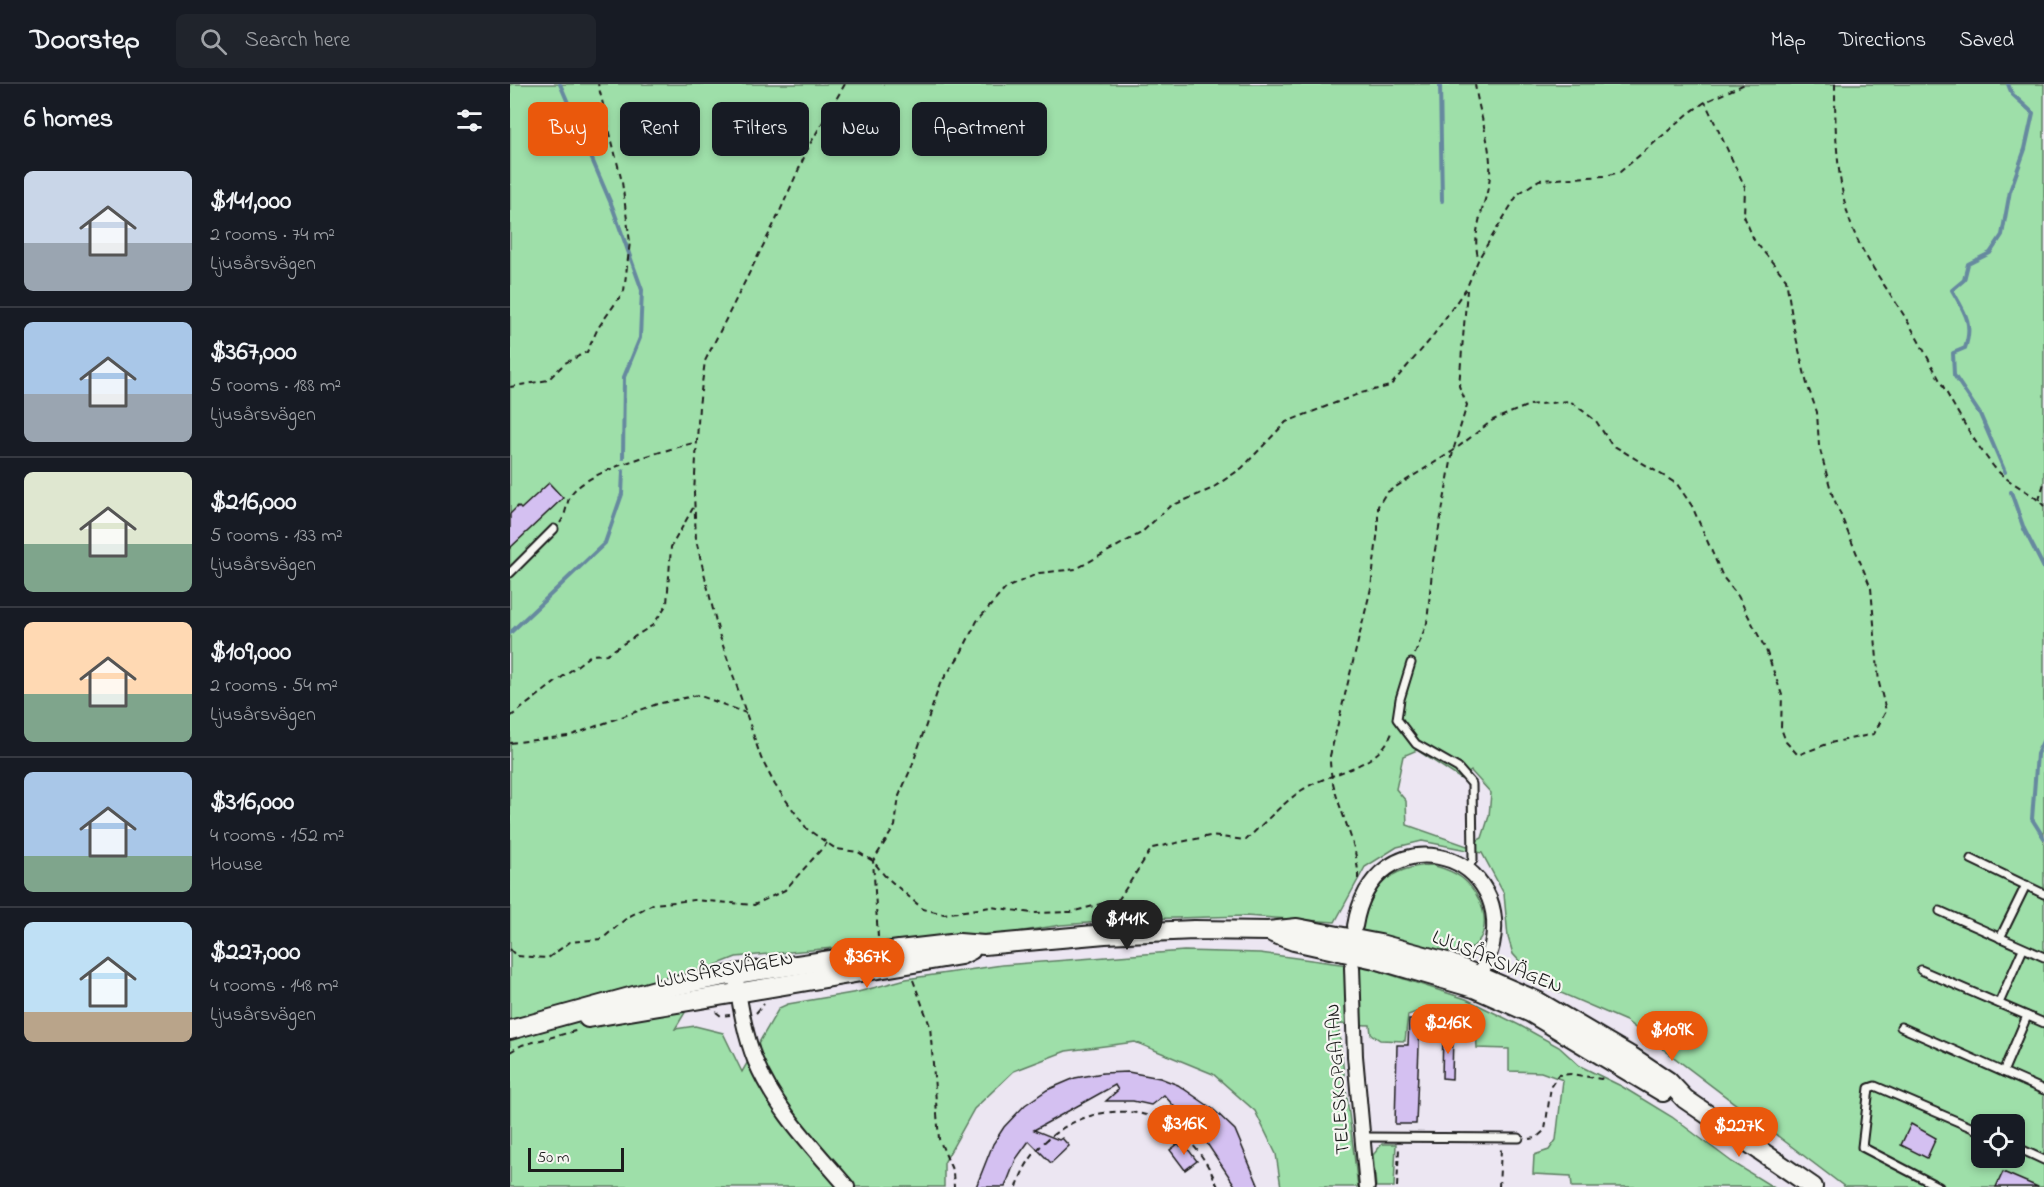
<!DOCTYPE html>
<meta charset="utf-8">
<style>
body{margin:0;font-family:"Indie Flower",sans-serif;background:#20242c;color:#f1f3f6;height:100vh;display:flex;flex-direction:column;font-size:22px;white-space:nowrap}
*{box-sizing:border-box;margin:0}
p{font-size:20px;color:#9ea1a6}
.icon{flex:none;width:33px;height:33px;fill:none;stroke:currentColor;stroke-width:2;stroke-linecap:round;stroke-linejoin:round}
.map{position:relative;flex:1;overflow:hidden}
.details{display:flex;flex-direction:column;background:#171b24;width:510px}
.details>*{flex:none}
.top-card{position:absolute;left:18px;top:18px;width:570px;height:54px;display:flex;gap:12px}
.buttons{position:absolute;left:1461px;top:1030px;display:grid;gap:12px}
.buttons a{display:grid;place-items:center;width:54px;height:54px;border-radius:9px;background:#171b24;box-shadow:0 3px 9px #0003;font-size:30px}
.scale{position:absolute;left:18px;bottom:15px;width:96px;box-sizing:border-box;padding-left:6px;border:3px solid #1c1c1c;border-top:0;font-size:16px;line-height:21px;white-space:nowrap;color:#1c1c1c;-webkit-text-stroke:4px #f6f6f2;paint-order:stroke}
.price{position:absolute;translate:-50% -51px;padding:0 14px;border-radius:21px;background:#ea580c;color:#fff;font-size:20px;line-height:39px;filter:drop-shadow(0 2px 3px #0008)}
.price::after{content:'';position:absolute;left:50%;top:36px;width:18px;height:14px;margin-left:-9px;background:inherit;clip-path:polygon(0 0,100% 0,50% 100%)}
.price.active{background:#222;color:#fff}
ul{padding:0;list-style:none}
li{display:flex;align-items:center;gap:18px;height:150px;padding:0 24px}
li+li{border-top:2px solid #363941}
li span{display:grid;place-items:center;flex:none;width:168px;height:120px;border-radius:9px;color:#555}
li>.icon{margin-inline-start:auto}
span .icon{width:72px;height:72px;fill:#fffc;stroke-width:1}
li b{font-size:26px}
h2{display:flex;justify-content:space-between;align-items:center;height:72px;padding:0 24px;font-size:26px}
.tag{padding:0 21px;border-radius:9px;background:#171b24;box-shadow:0 3px 9px #0003;font-size:21px;line-height:54px}
.tag.active{background:#ea580c;color:#fff}
header{display:flex;align-items:center;gap:36px;box-sizing:border-box;height:84px;padding:0 30px;background:#171b24;border-bottom:2px solid #363941}
header strong{font-size:28px}
nav{display:flex;gap:33px;margin-inline-start:auto;font-size:21px}
.search{width:420px;height:54px;background:#20242c;display:flex;align-items:center;gap:15px;box-sizing:border-box;padding:0 21px;border-radius:9px;color:#9ea1a6;font-size:22px}
main{display:flex;flex:1;min-height:0}
.map>svg:first-child{display:block}
</style>
<header>
<strong>Doorstep</strong>
<div class="search"><svg class="icon" aria-label="search" viewBox="0 0 24 24"><circle cx="10" cy="10" r="6"/><path d="M15 15l6 6"/></svg>Search here</div>
<nav><a>Map</a><a>Directions</a><a>Saved</a></nav>
</header>
<main>
<section class="details">
<h2>6 homes<svg class="icon" aria-label="filters" viewBox="0 0 24 24"><path d="M4 7h16M4 17h16"/><circle cx="9" cy="7" r="2"/><circle cx="15" cy="17" r="2"/></svg></h2>
<ul>
<li><span style="background:linear-gradient(#c9d6e8 60%,#9aa5b1 0)"><svg class="icon" aria-label="home" viewBox="0 0 24 24"><path d="M3 11l9-7 9 7M6 9v11h12V9"/></svg></span><div><b>$141,000</b><p>2 rooms · 74 m²</p><p>Ljusårsvägen</p></div></li>
<li><span style="background:linear-gradient(#a9c7e8 60%,#9aa5b1 0)"><svg class="icon" aria-label="home" viewBox="0 0 24 24"><path d="M3 11l9-7 9 7M6 9v11h12V9"/></svg></span><div><b>$367,000</b><p>5 rooms · 188 m²</p><p>Ljusårsvägen</p></div></li>
<li><span style="background:linear-gradient(#dfe7d0 60%,#7fa58c 0)"><svg class="icon" aria-label="home" viewBox="0 0 24 24"><path d="M3 11l9-7 9 7M6 9v11h12V9"/></svg></span><div><b>$216,000</b><p>5 rooms · 133 m²</p><p>Ljusårsvägen</p></div></li>
<li><span style="background:linear-gradient(#ffd9b3 60%,#7fa58c 0)"><svg class="icon" aria-label="home" viewBox="0 0 24 24"><path d="M3 11l9-7 9 7M6 9v11h12V9"/></svg></span><div><b>$109,000</b><p>2 rooms · 54 m²</p><p>Ljusårsvägen</p></div></li>
<li><span style="background:linear-gradient(#a9c7e8 70%,#7fa58c 0)"><svg class="icon" aria-label="home" viewBox="0 0 24 24"><path d="M3 11l9-7 9 7M6 9v11h12V9"/></svg></span><div><b>$316,000</b><p>4 rooms · 152 m²</p><p>House</p></div></li>
<li><span style="background:linear-gradient(#bfe0f5 75%,#b9a48a 0)"><svg class="icon" aria-label="home" viewBox="0 0 24 24"><path d="M3 11l9-7 9 7M6 9v11h12V9"/></svg></span><div><b>$227,000</b><p>4 rooms · 148 m²</p><p>Ljusårsvägen</p></div></li>
</ul>
</section>
<div class="map">
<svg width="1534" height="1103" viewBox="0 0 1534 1103">
<rect width="100%" height="100%" fill="#ece6f2"/>
<filter id="ink" filterUnits="userSpaceOnUse"><feTurbulence type="fractalNoise" baseFrequency=".0167" numOctaves="2"/><feDisplacementMap in="SourceGraphic" scale="12" xChannelSelector="R" yChannelSelector="G"/><feConvolveMatrix kernelMatrix="1 2 1 2 8 2 1 2 1" color-interpolation-filters="sRGB"/></filter>
<g filter="url(#ink)">
<g fill="#9edfa9" stroke="#5d7e62" stroke-width="1.5" fill-rule="evenodd">
<path d="M0,0H1534V1103H1335L1116,937L1030,900L1003,870L998,853L994,810L972,769L912,757L887,763L855,783L825,838L735,832L632,835L551,841L495,850L430,854L226,873L203,882L191,903L210,904L185,912L165,945L185,942L213,949L232,988L269,924L278,920L348,908L396,895L492,881L674,867L750,869L860,884L956,915L1009,941L1049,963L1070,982L1111,1002L1162,1033L1222,1078L1263,1103H1062L1061,1092L1023,1090L1024,1071L1039,1066L1046,1056L1053,996L1031,988L999,987V965L967,964L966,946L938,944L933,930L917,924L898,931L895,957L870,956L861,950L860,941L828,940L848,1103H771L766,1070L745,1027L703,990L625,958L556,967L504,987L464,1025L434,1079V1103H0ZM907,666L951,695L961,687L981,709L979,732L972,754L957,762L897,741L896,717L886,705L893,672ZM1472,1041H1504V1074H1472Z"/>
<path d="M922,781C933,784 943,787 952,794C979,816 987,862 945,871L852,847C859,803 878,783 922,781Z"/>
<path d="M872,1060H886L884,1103H866L863,1071Z"/>
</g>
<g fill="none" stroke-linecap="round" stroke-linejoin="round">
<g stroke="#66899f" stroke-width="4">
<path d="M50,0L102,122L132,206L130,254L114,293L113,374"/>
<path d="M930,0L932,117"/>
<path d="M1495,388L1470,330L1444,291L1443,269L1455,264C1464,239 1454,227 1442,206L1454,196L1458,180L1480,169L1492,151L1500,107L1515,65L1523,29L1502,10L1498,0"/>
<path d="M1501,408L1514,445L1534,484"/>
<path d="M0,549L95,459L112,410L113,387"/>
<path d="M1534,655L1527,670L1522,735L1534,754"/>
</g>
</g>
<g fill="#d4c0f1" stroke="#1c1c1c" stroke-width="1.5">
<path d="M39,399L53,414L0,464V430L8,422L11,425Z"/>
<path d="M899,936H910L906,1040H885L887,961H898Z"/>
<path d="M933,947L943,948L942,995L932,994Z"/>
<path d="M618,988L650,994L668,1001L703,1025L725,1046L749,1103H726L694,1055L697,1054L685,1046L654,1011L641,1021L623,1017H596L608,1006L605,1001L524,1046L549,1056L552,1054L559,1062L541,1079L519,1057L506,1075L495,1103H466L483,1060L494,1043L515,1021L537,1006L565,994L593,989Z"/>
<path d="M1401,1040L1426,1054L1417,1074L1391,1061Z"/>
<path d="M668,1060L670,1062L675,1061L687,1077L675,1086L660,1066Z"/>
<path d="M1493,1088L1528,1103H1486Z"/>
</g>
<g fill="none" stroke-linecap="round" stroke-linejoin="round">
<defs>
<g id="lane">
<path d="M0,489L44,445"/>
<path d="M901,579L890,615L887,635L906,660L948,684L962,700L963,776L957,784"/>
<path d="M1461,775L1534,810"/>
<path d="M1430,827L1534,873"/>
<path d="M1490,854L1516,801"/>
<path d="M1411,886L1534,939"/>
<path d="M1489,919L1513,865"/>
<path d="M1391,943L1534,1006"/>
<path d="M1493,988L1517,932"/>
<path d="M852,1053L1009,1054"/>
<path d="M1504,1062L1534,1076"/>
<path d="M1429,1103L1352,1063L1359,1004L1365,1002L1472,1048"/>
</g>
<g id="street">
<path d="M845,842C863,730 1003,763 982,861C979,874 972,887 966,899"/>
<path d="M842,883L845,972L857,1103"/>
<path d="M225,890C230,919 234,948 245,976C265,1025 303,1063 337,1103"/>
</g>
<g id="secondary">
<path d="M763,849L784,857L865,875L964,904L1021,929L1153,1008"/>
<path d="M78,934L451,871L461,866"/>
<path d="M0,946L149,905L225,890L389,866L449,859L474,861L595,850L684,846L758,847L787,844L870,860L937,878L1027,917L1122,973L1158,997L1175,1015L1303,1103"/>
</g>
</defs>
<use href="#lane" stroke="#1c1c1c" stroke-width="11"/>
<use href="#street" stroke="#1c1c1c" stroke-width="18"/>
<use href="#secondary" stroke="#1c1c1c" stroke-width="22"/>
<g stroke="#1c1c1c" stroke-width="2" stroke-dasharray="6 4.5" stroke-linecap="butt">
<path d="M335,0L300,60L266,136L195,277L189,322L184,409L186,456L209,550L236,629L251,674L265,701L297,745L326,765L348,768L363,777L374,791L413,825L434,830L481,823L522,829L561,828L609,815L642,764L700,752L736,756C754,739 772,720 792,706C823,686 870,685 883,646"/>
<path d="M965,0C969,31 982,60 980,92C977,120 961,145 968,173"/>
<path d="M1325,0C1325,42 1326,90 1338,131C1349,170 1378,204 1398,238C1426,286 1449,339 1484,383C1498,400 1520,406 1534,422"/>
<path d="M0,303L38,296L55,279L77,268L88,244L114,207L120,158L112,98L88,0"/>
<path d="M1529,416L1534,399"/>
<path d="M50,439C57,430 56,417 62,409C81,385 157,366 187,358"/>
<path d="M905,570L917,539L923,477L943,367L957,321L949,302L957,206"/>
<path d="M0,633L81,571L97,570L143,541L157,520L161,463L183,424"/>
<path d="M0,659L59,652L147,620L188,611L236,629"/>
<path d="M848,795C849,752 819,715 820,672L861,504L868,445V422L876,409L943,367L983,336L1019,321L1060,317L1086,337L1101,360L1167,400L1182,422L1213,493L1228,512L1256,566L1272,611L1271,644L1276,658L1288,671L1320,659L1364,650L1376,627L1369,599L1361,504L1322,410L1309,362L1307,328L1297,300L1284,245L1276,195L1244,156L1234,132L1235,103L1195,18"/>
<path d="M368,853L363,777L385,742L389,712L402,682L430,600L450,571L467,537L496,504L529,489L566,485L631,449L659,423L701,405L732,384L776,338L851,309L880,302L920,256L957,203L969,174L1008,110L1029,96L1095,92L1110,88L1178,30L1195,18L1235,0"/>
<path d="M0,865L6,872L38,874L60,858L92,855L118,833L143,820L184,816L244,821L275,806L317,759"/>
<path d="M403,896L420,942L429,1055L443,1088L444,1103"/>
<path d="M206,928L211,932L220,931"/>
<path d="M246,929L254,920"/>
<path d="M0,968L12,961L69,946"/>
<path d="M1019,1055L1026,1054L1035,1046L1041,1002L1048,991L1061,990L1091,995L1095,991"/>
<path d="M507,1103C526,1037 612,1004 668,1047C687,1062 699,1081 708,1103"/>
<path d="M887,1103L889,1064"/>
<path d="M989,1103L991,1065"/>
</g>
<use href="#lane" stroke="#f6f6f2" stroke-width="7"/>
<use href="#street" stroke="#f6f6f2" stroke-width="14"/>
<use href="#secondary" stroke="#f6f6f2" stroke-width="18"/>
</g>
</g>
<g text-anchor="middle" dominant-baseline="central" stroke-width="4.5" stroke-linejoin="round" paint-order="stroke">
<g font-size="20" fill="#1c1c1c" stroke="#f6f6f2">
<text transform="translate(987 879) rotate(22)">LJUSÅRSVÄGEN</text>
<text transform="translate(215 887) rotate(-10)">LJUSÅRSVÄGEN</text>
<text transform="translate(829 995) rotate(-94)">TELESKOPGATAN</text>
</g>
</g>
</svg>
<div class="buttons">
<a><svg class="icon" aria-label="locate" viewBox="0 0 24 24"><circle cx="12" cy="12" r="6"/><path d="M12 2v4M12 18v4M2 12h4M18 12h4"/></svg></a>
</div>
<div class="scale">50 m</div>
<b class="price active" style="left:617px;top:867px">$141K</b>
<b class="price" style="left:357px;top:905px">$367K</b>
<b class="price" style="left:938px;top:971px">$216K</b>
<b class="price" style="left:1162px;top:978px">$109K</b>
<b class="price" style="left:674px;top:1072px">$316K</b>
<b class="price" style="left:1229px;top:1074px">$227K</b>
<div class="top-card">
<a class="tag active">Buy</a>
<a class="tag">Rent</a>
<a class="tag">Filters</a>
<a class="tag">New</a>
<a class="tag">Apartment</a>
</div>
</div>
</main>
